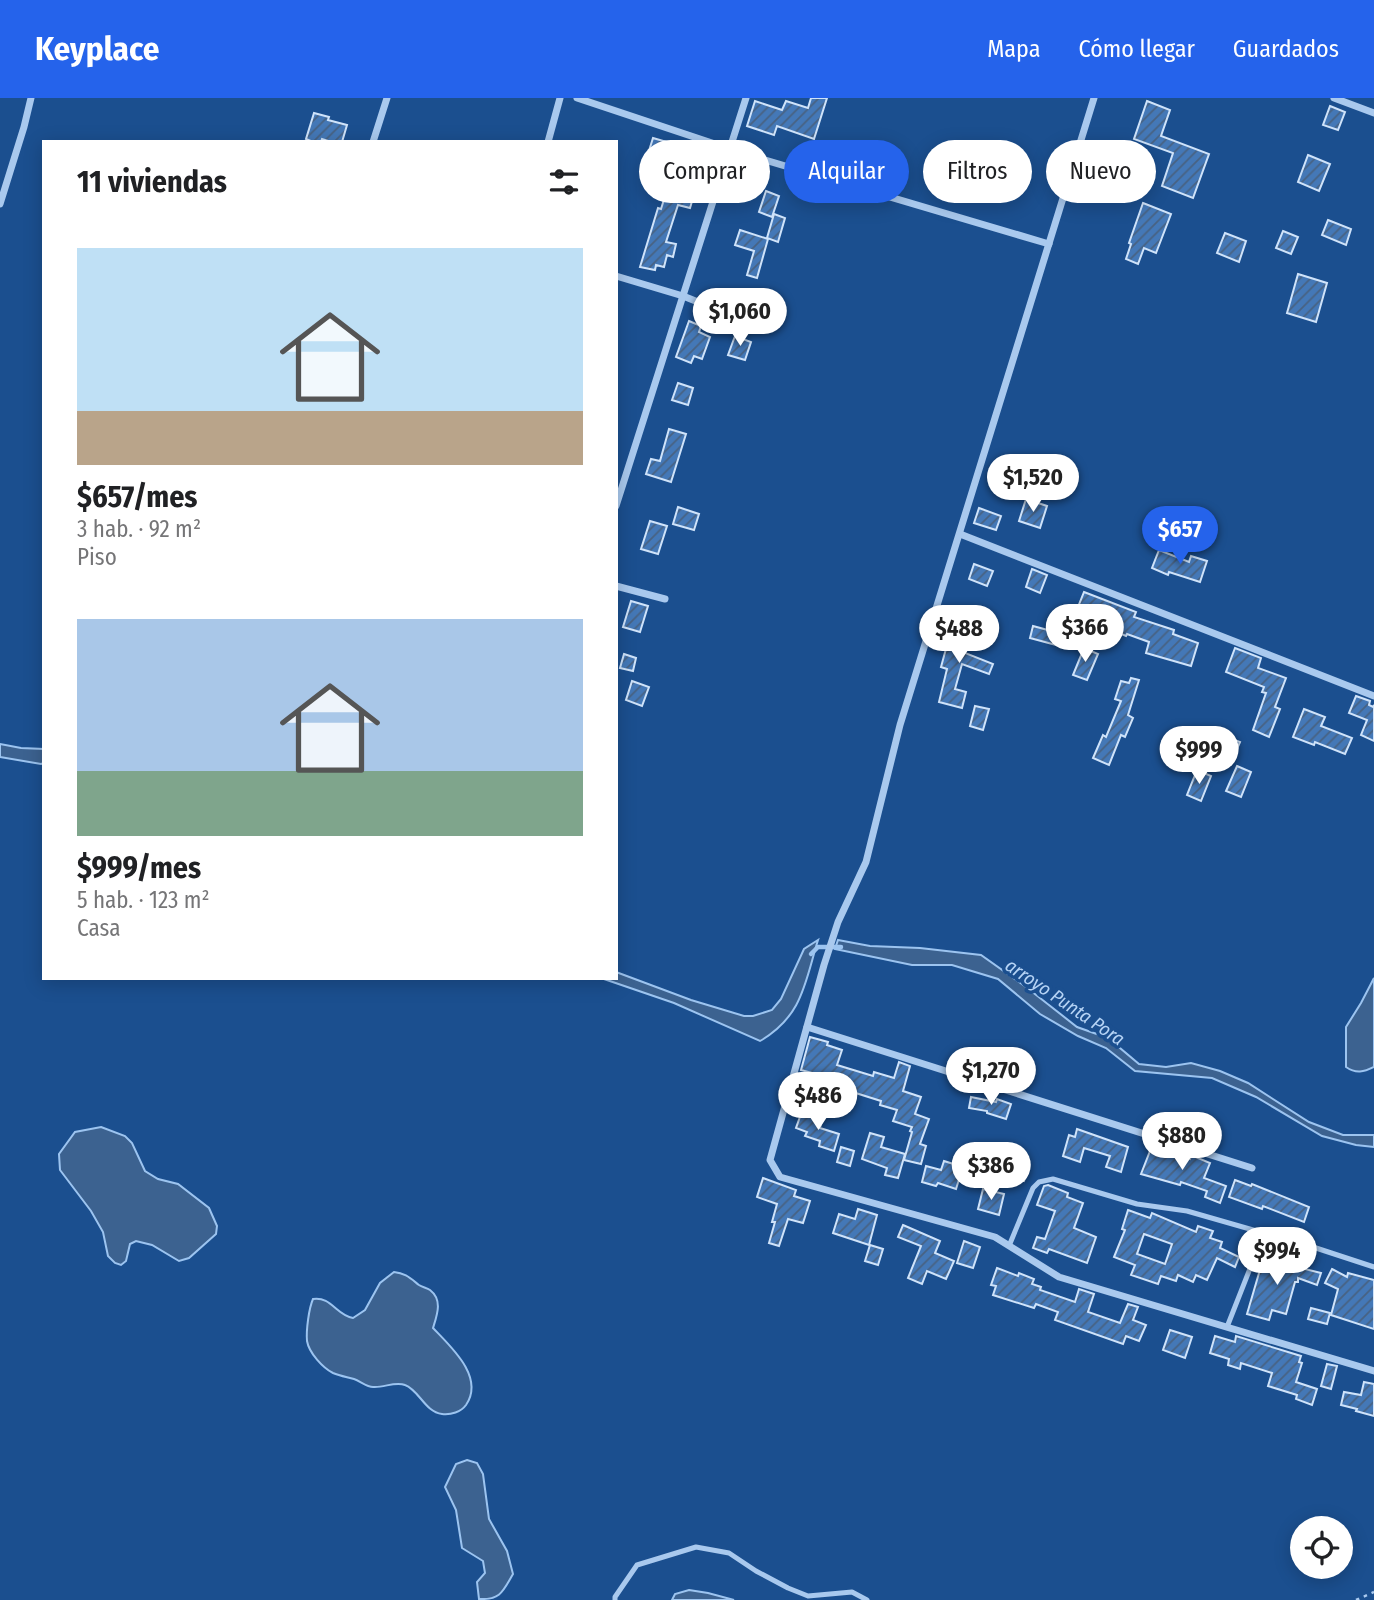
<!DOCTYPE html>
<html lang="es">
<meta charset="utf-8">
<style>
body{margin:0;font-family:"Fira Sans Condensed",sans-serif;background:#f6f6f6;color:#202124;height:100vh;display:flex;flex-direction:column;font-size:26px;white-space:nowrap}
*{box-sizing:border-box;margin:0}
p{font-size:23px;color:#757577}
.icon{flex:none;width:38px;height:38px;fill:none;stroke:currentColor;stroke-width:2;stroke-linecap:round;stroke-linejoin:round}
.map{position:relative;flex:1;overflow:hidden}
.side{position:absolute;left:42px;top:42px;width:576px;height:840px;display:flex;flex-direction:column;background:#fff;border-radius:0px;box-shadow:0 4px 18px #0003}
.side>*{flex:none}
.top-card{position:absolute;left:639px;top:42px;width:630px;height:63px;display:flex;gap:14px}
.controls{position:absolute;left:1290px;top:1418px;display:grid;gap:14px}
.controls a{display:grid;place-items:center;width:63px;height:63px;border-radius:50%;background:#fff;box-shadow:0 4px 18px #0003;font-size:35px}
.price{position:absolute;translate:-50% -60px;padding:0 16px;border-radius:24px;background:#fff;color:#222;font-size:23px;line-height:46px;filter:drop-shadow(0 2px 4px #0008)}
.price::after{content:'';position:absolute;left:50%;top:42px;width:21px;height:16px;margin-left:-10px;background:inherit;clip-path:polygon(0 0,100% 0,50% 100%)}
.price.selected{background:#2563eb;color:#fff}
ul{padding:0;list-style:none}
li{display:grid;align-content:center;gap:14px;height:371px;padding:0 35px}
li span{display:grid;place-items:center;height:217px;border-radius:0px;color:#555}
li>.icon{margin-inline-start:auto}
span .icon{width:126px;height:126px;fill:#fffc;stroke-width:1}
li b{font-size:30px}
h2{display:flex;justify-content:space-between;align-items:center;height:84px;padding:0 35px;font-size:30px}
.chip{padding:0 24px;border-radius:32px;background:#fff;box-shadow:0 4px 18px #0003;font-size:24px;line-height:63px}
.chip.selected{background:#2563eb;color:#fff}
header{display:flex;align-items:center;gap:42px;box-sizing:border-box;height:98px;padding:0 35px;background:#2563eb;color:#fff}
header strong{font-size:33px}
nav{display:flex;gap:38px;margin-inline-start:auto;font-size:24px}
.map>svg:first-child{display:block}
</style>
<header>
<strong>Keyplace</strong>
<nav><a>Mapa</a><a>Cómo llegar</a><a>Guardados</a></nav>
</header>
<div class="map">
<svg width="1374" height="1502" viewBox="0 0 1374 1502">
<defs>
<pattern id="building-hatch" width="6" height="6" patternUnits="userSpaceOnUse" patternTransform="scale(1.75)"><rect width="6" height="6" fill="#4478b7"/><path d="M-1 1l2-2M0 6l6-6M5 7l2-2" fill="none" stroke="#486282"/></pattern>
</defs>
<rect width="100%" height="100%" fill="#1b4f8f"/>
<g fill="#3c6290" stroke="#9cc4f0" stroke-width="2">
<path d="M0,646L21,650L44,651V665L41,666L0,659Z"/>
<path d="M818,842C805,884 803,918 760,943L674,905L601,880H616V874L691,902L744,918H753L772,912L781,901L804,851Z"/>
<path d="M838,842L870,848L920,850L981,857L1026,889L1077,929L1108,940L1139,966L1166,969L1191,965L1220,973L1248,985L1309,1024L1343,1037H1374V1049L1356,1047L1322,1038L1256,999L1212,980L1135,973L1106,950L1078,938L1040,916L998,881L952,867H912L835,851Z"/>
<path d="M1374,880V969C1364,974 1356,976 1346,969V929L1361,905Z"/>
<path d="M101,1029L125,1038L132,1045L145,1073L158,1081L178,1086L209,1110L217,1128L216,1136L189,1160L179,1163L152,1147L136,1143L130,1146L126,1163L121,1167L115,1165L108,1158L103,1134L91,1113L60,1072L59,1056L75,1034Z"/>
<path d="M394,1174C405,1175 410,1180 419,1187C422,1189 427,1190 430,1192C443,1202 437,1217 433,1230C451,1249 485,1279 466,1307C461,1314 451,1317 442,1316C425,1314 419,1292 405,1287C395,1283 384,1290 373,1289C367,1289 360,1283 354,1281C347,1279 340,1278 333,1275C323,1270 309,1255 307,1243C306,1232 309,1210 313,1201C331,1198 337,1218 353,1220L365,1212L380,1185Z"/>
<path d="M467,1362L477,1365L483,1376L489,1421L507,1453L513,1476C503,1493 501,1502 479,1501L477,1484L485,1475L483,1463L462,1450L456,1412L445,1389L456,1366Z"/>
<path d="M689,1492L708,1495L734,1502H672L675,1496Z"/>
</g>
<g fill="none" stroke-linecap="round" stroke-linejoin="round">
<path stroke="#9cc4f0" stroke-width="4.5" d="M811,856L818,849H841"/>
</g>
<g fill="url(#building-hatch)" stroke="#cfe3fa" stroke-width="2" fill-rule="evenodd">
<path d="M811,0H827L814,41L777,28L774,37L747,28L755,3L782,12L786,3L808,10Z"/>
<path d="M1147,3L1170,12L1161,38L1209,56L1193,100L1162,88L1173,55L1134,41Z"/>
<path d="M1330,8L1345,14L1338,32L1323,27Z"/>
<path d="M314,15L329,19L328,22L347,27L342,44H331L322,41L321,44H313L306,41Z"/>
<path d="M653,40L670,45L660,78L643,72Z"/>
<path d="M1308,57L1330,66L1319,93L1298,84Z"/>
<path d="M667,92L693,100L690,110L678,107L666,144L676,146L673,159L667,157L664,169L656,167L655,172L640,169L658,110L661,111Z"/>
<path d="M766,93L779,98L772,119L759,114Z"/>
<path d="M1143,105L1171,116L1156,155L1144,150L1138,166L1126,161L1131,146L1129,145Z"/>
<path d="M774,116L785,120L778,144L767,140Z"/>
<path d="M1328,122L1351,131L1346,147L1322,137Z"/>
<path d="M740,132L768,141L757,180L747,177L754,153L735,147Z"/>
<path d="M1283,133L1298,139L1291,156L1276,150Z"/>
<path d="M1225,135L1246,143L1239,164L1217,155Z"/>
<path d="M1298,176L1327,185L1316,224L1287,215Z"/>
<path d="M689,223L701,228L699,234L710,239L702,261L694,258L691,265L676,259Z"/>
<path d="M735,238L751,244L745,262L728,257Z"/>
<path d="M678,285L693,290L688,307L672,302Z"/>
<path d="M669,331L686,336L671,384L646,376L651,361L660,363Z"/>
<path d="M1026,401L1047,408L1040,430L1019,423Z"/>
<path d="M678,409L699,416L694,432L673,426Z"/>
<path d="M979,410L1001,418L996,432L974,425Z"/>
<path d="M650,423L667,428L658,456L641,451Z"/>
<path d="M1159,452L1189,464L1191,458L1207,463L1200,484L1169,474L1168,477L1152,470Z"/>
<path d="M974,466L993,473L987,488L969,481Z"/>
<path d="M1032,471L1047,477L1040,495L1026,489Z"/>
<path d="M1084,494L1136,514L1134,519L1174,532L1173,536L1198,545L1191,568L1146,555L1149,544L1127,536L1126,538L1092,524L1093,521L1076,514Z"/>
<path d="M631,503L648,508L640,534L623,529Z"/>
<path d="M953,525L972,530L965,555L993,566L989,576L962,566L955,591L966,594L962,610L939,604L947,571L941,569Z"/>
<path d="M1033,528L1059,535L1056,547L1030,540Z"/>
<path d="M1084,550L1098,556L1087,582L1073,577Z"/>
<path d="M1235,550L1261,560L1258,570L1286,580L1275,609L1280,611L1269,639L1253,632L1266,595L1262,594L1264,589L1226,574Z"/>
<path d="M624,556L636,560L633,573L620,570Z"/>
<path d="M1131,580L1139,582L1128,617L1133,620L1125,639L1121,637L1109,667L1093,660L1103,637L1106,639L1121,603L1115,601L1121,583L1129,585Z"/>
<path d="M632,583L649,589L642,608L626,602Z"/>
<path d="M1356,598L1370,603L1369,607L1373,609L1374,607V643L1361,637L1367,622L1349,615Z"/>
<path d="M975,608L989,611L983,632L970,628Z"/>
<path d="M1304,611L1325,619L1321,628L1352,640L1345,656L1315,644L1314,647L1293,639Z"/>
<path d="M1219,636L1240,644L1234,658L1213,650Z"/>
<path d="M1237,668L1251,674L1241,699L1226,693Z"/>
<path d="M1197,672L1211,678L1201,703L1187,697Z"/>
<path d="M810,939L828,944L827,947L842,952L837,967L873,978L874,974L894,980L899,964L910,968L903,993L921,999L915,1016L929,1021L920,1046L926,1048L921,1066L904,1062L912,1034L910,1033L912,1029L893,1023L897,1012L880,1007L881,1003L843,991L845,984L801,972Z"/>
<path d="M971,999L996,1004L997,1001L1011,1006L1006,1021L987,1015V1013L969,1010Z"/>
<path d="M801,1016L822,1022L820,1030L839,1036L834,1053L819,1048L820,1043L805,1038L807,1034L796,1030Z"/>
<path d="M1077,1031L1128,1049L1121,1074L1106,1069L1110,1058L1084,1050L1080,1064L1063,1058L1069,1037L1075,1039Z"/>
<path d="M870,1035L884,1039L881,1049L905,1056L898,1080L885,1077L887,1070L862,1061Z"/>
<path d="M1152,1048L1190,1061L1191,1057L1210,1065L1204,1080L1226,1088L1220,1105L1205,1099L1207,1093L1181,1084L1180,1087L1141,1076Z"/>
<path d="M841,1049L854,1053L850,1068L837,1064Z"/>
<path d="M944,1063L963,1069L956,1091L938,1085L936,1088L922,1084L926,1068L941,1072Z"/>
<path d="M1019,1065L1029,1069L1024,1083L1014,1079Z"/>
<path d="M763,1080L796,1092L794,1098L810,1103L803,1125L788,1121L779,1148L769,1145L775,1124H772L777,1106L757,1099Z"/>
<path d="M1235,1082L1251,1088L1252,1086L1309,1109L1304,1124L1263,1108L1262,1111L1229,1099Z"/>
<path d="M1048,1087L1068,1095L1067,1099L1083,1105L1074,1130L1096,1139L1087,1165L1049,1151L1047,1155L1033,1150L1037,1139L1045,1141L1055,1113L1037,1107L1044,1088Z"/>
<path d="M983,1091L1004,1096L999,1117L978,1111Z"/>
<path d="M858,1111L877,1117L869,1147L833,1135L839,1116L855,1121Z"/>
<path d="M1128,1112L1150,1120L1152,1115L1196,1134L1198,1128L1213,1133L1210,1140L1222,1144L1220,1150L1239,1159L1235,1169L1217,1160L1207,1182L1196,1177L1193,1184L1178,1177L1176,1183L1161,1178L1158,1186L1131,1177L1135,1167L1114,1159L1125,1132L1122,1131ZM1144,1136L1172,1146L1165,1166L1137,1156Z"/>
<path d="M903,1127L940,1143L935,1155L954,1163L946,1181L927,1173L922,1186L908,1180L921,1148L898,1139Z"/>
<path d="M964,1143L980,1149L973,1170L957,1165Z"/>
<path d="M870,1147L883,1151L878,1167L865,1163Z"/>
<path d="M1264,1158L1281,1164V1165L1321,1175L1317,1187L1298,1180V1184H1295L1286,1216L1272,1212L1269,1222L1247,1216Z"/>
<path d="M997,1170L1018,1178L1019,1175L1034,1181L1032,1186L1041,1189L1040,1192L1075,1204L1079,1191L1094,1196L1088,1214L1120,1225L1128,1206L1138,1209L1133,1222L1146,1227L1139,1243L1126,1238L1123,1246L1055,1222L1058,1214L1036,1206L1034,1210L993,1197L996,1188L991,1187Z"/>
<path d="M1332,1171L1347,1179L1348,1175L1374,1182V1231L1331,1217L1338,1191L1325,1185Z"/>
<path d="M1311,1210L1330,1215L1327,1226L1308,1221Z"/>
<path d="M1170,1232L1192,1239L1185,1260L1163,1252Z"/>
<path d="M1215,1238L1235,1244L1236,1238L1301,1258L1299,1264L1302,1265L1296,1284L1317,1291L1312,1307L1296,1301L1297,1297L1268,1288L1272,1275L1241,1265L1240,1271L1228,1267L1229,1261L1210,1255Z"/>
<path d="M1327,1266L1337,1268L1331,1291L1321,1288Z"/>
<path d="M1364,1284L1374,1286V1318L1356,1313L1357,1311L1341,1307L1344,1294L1361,1297Z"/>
</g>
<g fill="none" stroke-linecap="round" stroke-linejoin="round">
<path stroke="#a9c9ee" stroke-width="2.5" stroke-dasharray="3.5 5" stroke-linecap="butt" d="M1356,1502L1374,1494"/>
<g stroke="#a9c9ee" stroke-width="5">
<path d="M1009,1148L1033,1090L1039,1084L1053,1081L1137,1106L1187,1113L1316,1150L1374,1169"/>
<path d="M1227,1229L1264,1135"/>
<path d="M615,1502V1499L637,1467L696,1449L729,1455L756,1473L788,1490L808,1498L852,1494L867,1502"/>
</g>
<g stroke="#a9c9ee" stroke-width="7">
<path d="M577,0L748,57L1049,146"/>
<path d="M1094,0L900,627L866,764L838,824L824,867L770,1062L780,1079L995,1139L1059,1179L1374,1273"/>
<path d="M1334,0L1374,15"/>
<path d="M373,44L387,0"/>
<path d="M548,44L560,0"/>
<path d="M0,106L24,29L31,0"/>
<path d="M616,178L683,198L753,226"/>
<path d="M616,408L746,0"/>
<path d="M960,436L1374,598"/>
<path d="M616,488L665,501"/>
<path d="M807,929L1252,1070"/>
</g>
</g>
<g text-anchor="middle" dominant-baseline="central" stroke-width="7" stroke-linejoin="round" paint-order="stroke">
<g font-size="19" font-style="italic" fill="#b5d3f5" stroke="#1b4f8f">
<text transform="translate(1065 904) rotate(34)">arroyo Punta Pora</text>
</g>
</g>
</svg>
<div class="controls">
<a><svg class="icon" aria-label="locate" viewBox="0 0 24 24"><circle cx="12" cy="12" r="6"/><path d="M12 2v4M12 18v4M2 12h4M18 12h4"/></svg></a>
</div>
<b class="price" style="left:740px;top:250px">$1,060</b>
<b class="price" style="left:1033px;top:416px">$1,520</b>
<b class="price selected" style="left:1180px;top:468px">$657</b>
<b class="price" style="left:1085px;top:566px">$366</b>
<b class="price" style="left:959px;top:567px">$488</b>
<b class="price" style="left:1199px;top:688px">$999</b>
<b class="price" style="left:991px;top:1009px">$1,270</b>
<b class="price" style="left:818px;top:1034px">$486</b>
<b class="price" style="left:1182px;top:1074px">$880</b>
<b class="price" style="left:991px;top:1104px">$386</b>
<b class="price" style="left:1277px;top:1189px">$994</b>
<div class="top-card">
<a class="chip">Comprar</a>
<a class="chip selected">Alquilar</a>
<a class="chip">Filtros</a>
<a class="chip">Nuevo</a>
</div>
<section class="side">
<h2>11 viviendas<svg class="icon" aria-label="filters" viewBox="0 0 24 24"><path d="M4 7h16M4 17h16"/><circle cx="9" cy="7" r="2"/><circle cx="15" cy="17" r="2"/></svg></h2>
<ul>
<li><span style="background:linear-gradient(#bfe0f5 75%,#b9a48a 0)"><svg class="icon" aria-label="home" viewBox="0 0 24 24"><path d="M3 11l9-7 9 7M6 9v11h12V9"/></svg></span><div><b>$657/mes</b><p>3 hab. · 92 m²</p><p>Piso</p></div></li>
<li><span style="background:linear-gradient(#a9c7e8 70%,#7fa58c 0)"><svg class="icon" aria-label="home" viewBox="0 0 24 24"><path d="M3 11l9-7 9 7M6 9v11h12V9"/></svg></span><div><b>$999/mes</b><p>5 hab. · 123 m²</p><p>Casa</p></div></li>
</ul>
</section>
</div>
